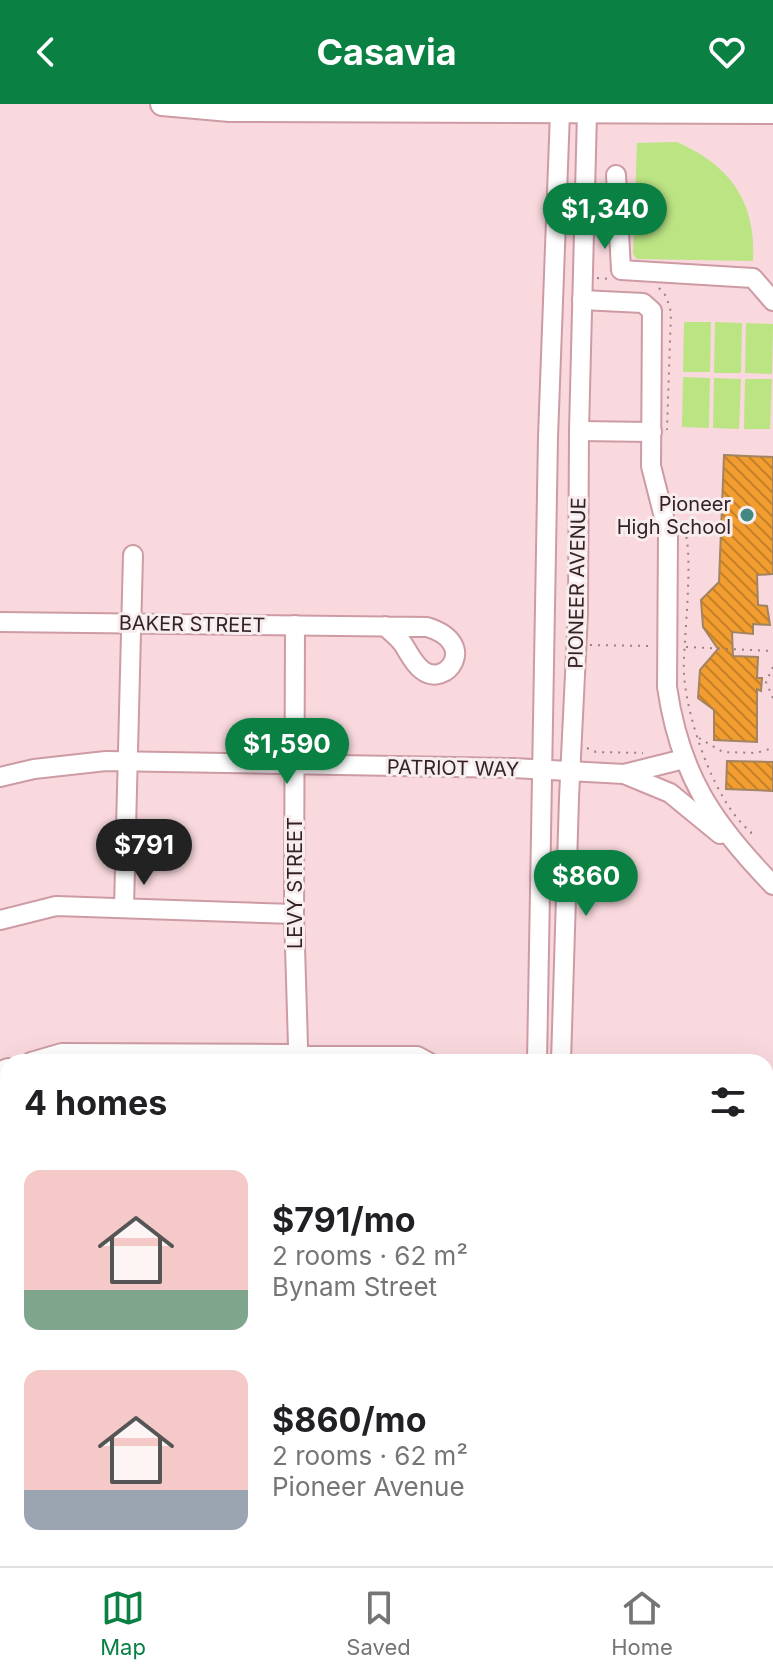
<!DOCTYPE html>
<meta charset="utf-8">
<style>
body{margin:0;font-family:Inter,sans-serif;background:#f2f2f2;color:#202124;height:100vh;display:flex;flex-direction:column;font-size:30px;white-space:nowrap}
*{box-sizing:border-box;margin:0}
p{font-size:26px;color:#757577}
.icon{flex:none;width:44px;height:44px;fill:none;stroke:currentColor;stroke-width:2;stroke-linecap:round;stroke-linejoin:round}
.map{position:relative;flex:1;overflow:hidden}
.sheet{position:absolute;left:0px;top:950px;width:774px;height:512px;display:flex;flex-direction:column;background:#fff;border-radius:24px 24px 0 0;box-shadow:0 8px 32px #0002}
.sheet>*{flex:none}
.price{position:absolute;translate:-50% -68px;padding:0 18px;border-radius:28px;background:#0b8043;color:#fff;font-size:26px;line-height:52px;filter:drop-shadow(0 2px 4px #0008)}
.price::after{content:'';position:absolute;left:50%;top:48px;width:24px;height:18px;margin-left:-12px;background:inherit;clip-path:polygon(0 0,100% 0,50% 100%)}
.price.selected{background:#222;color:#fff}
ul{padding:0;list-style:none}
li{display:flex;align-items:center;gap:24px;height:200px;padding:0 24px}
li span{display:grid;place-items:center;flex:none;width:224px;height:160px;border-radius:16px;color:#555}
li>.icon{margin-inline-start:auto}
span .icon{width:96px;height:96px;fill:#fffc;stroke-width:1}
li b{font-size:34px}
h2{display:flex;justify-content:space-between;align-items:center;height:96px;padding:0 24px;font-size:34px}
header{display:flex;justify-content:space-between;align-items:center;height:104px;padding:0 24px;background:#0b8043;color:#fff;font-size:36px;font-weight:700}
.dock{display:flex;justify-content:space-around;align-items:center;height:112px;border-top:2px solid #e0e0e0;background:#fff;font-size:22px;color:#757577}
.dock a{display:grid;justify-items:center;gap:4px}
.dock .selected{color:#0b8043}
.map>svg:first-child{display:block}
</style>
<header><svg class="icon" aria-label="back" viewBox="0 0 24 24"><path d="M15 5l-7 7 7 7"/></svg>Casavia<svg class="icon" aria-label="heart" viewBox="0 0 24 24"><path d="M12 20l-8-8c-3-5 5-10 8-4 3-6 11-1 8 4z"/></svg></header>
<div class="map">
<svg width="773" height="1462" viewBox="0 0 773 1462">
<defs>
<pattern id="building-back-hatch" width="6" height="6" patternUnits="userSpaceOnUse" patternTransform="scale(2)"><rect width="6" height="6" fill="#f19d30"/><path d="M-1 5l2 2M0 0l6 6M5-1l2 2" fill="none" stroke="#c48029"/></pattern>
</defs>
<rect width="100%" height="100%" fill="#f9d9de"/>
<g fill="#bbe483">
<path d="M677,38C731,62 756,98 753,157L637,155L633,150L637,39Z"/>
<path d="M684,218H711L710,268H683Z"/>
<path d="M715,218L742,219L741,269H714Z"/>
<path d="M746,219L773,220L772,270L745,269Z"/>
<path d="M683,273L710,274L709,324L682,323Z"/>
<path d="M714,274L741,275L739,325L713,324Z"/>
<path d="M745,275H772L770,325H744Z"/>
</g>
<g fill="url(#building-back-hatch)" stroke="#a28362" stroke-width="2">
<path d="M724,351L773,353V470L757,471L758,501L767,502L770,521L753,520V530L732,528L733,552L758,553L757,574H762L761,587L757,585V638L714,636V606L698,594L700,566L718,545L703,523L701,496L719,478Z"/>
<path d="M727,657L773,658V687L726,685Z"/>
</g>
<g fill="none" stroke-linecap="round" stroke-linejoin="round">
<defs>
<g id="minor">
<path d="M616,71L621,166L753,174L773,197"/>
<path d="M582,196L643,199L652,207L651,362L668,429L667,583C680,671 712,718 773,781"/>
<path d="M579,327L652,328"/>
<path d="M0,518L427,523C480,539 446,585 422,566C413,559 409,549 403,540C398,533 391,528 385,522"/>
<path d="M295,521L294,810L298,942"/>
<path d="M624,670L670,689L720,730"/>
<path d="M0,673L34,665L106,657L513,664L624,670L684,655"/>
<path d="M124,803L133,451"/>
<path d="M0,816L56,802L294,810"/>
<path d="M308,952H417L428,958"/>
<path d="M31,958L62,949L288,950"/>
<path d="M537,958L548,333L560,8"/>
<path d="M561,958L569,694L578,509L579,327L587,8"/>
<path d="M0,967L8,964"/>
<path d="M766,1013H773"/>
<path d="M0,1022L8,1051"/>
<path d="M0,1151H8"/>
<path d="M0,1308H8"/>
<path d="M0,1411H8"/>
<path d="M550,1454L601,1462"/>
<path d="M286,1462V1454"/>
<path d="M526,1462V1454"/>
</g>
<path id="major" d="M162,0L230,6L773,8"/>
</defs>
<use href="#minor" stroke="#cd9ba3" stroke-width="22"/>
<use href="#major" stroke="#cd9ba3" stroke-width="26"/>
<g stroke="#9a8084" stroke-width="2" stroke-dasharray="2 6" stroke-linecap="butt">
<path d="M597,174L610,175"/>
<path d="M659,184L666,192L671,208L667,326"/>
<path d="M681,418C697,438 682,541 684,571C687,615 715,700 751,728V733"/>
<path d="M590,541L652,542"/>
<path d="M686,543L773,547"/>
<path d="M773,563L766,578L773,594"/>
<path d="M699,634L723,648L756,649L773,644"/>
<path d="M587,644L596,648L643,649"/>
<path d="M500,1460L502,1462"/>
</g>
<use href="#minor" stroke="#fff" stroke-width="18"/>
<use href="#major" stroke="#fff" stroke-width="22"/>
</g>
<circle fill="#438983" stroke="#f8edee" stroke-width="3" cx="747" cy="411" r="8"/>
<g text-anchor="middle" dominant-baseline="central" stroke-width="6" stroke-linejoin="round" paint-order="stroke">
<g font-size="20" fill="#342124" stroke="#f8edee" text-anchor="end">
<text x="731" y="400">Pioneer<tspan x="731" dy="23">High School</tspan></text>
</g>
<g font-size="20" fill="#342124" stroke="#f8edee">
<text transform="translate(577 479) rotate(-89)">PIONEER AVENUE</text>
<text transform="translate(192 520) rotate(1)">BAKER STREET</text>
<text transform="translate(453 664) rotate(1)">PATRIOT WAY</text>
<text transform="translate(295 779) rotate(-90)">LEVY STREET</text>
</g>
</g>
</svg>
<b class="price" style="left:605px;top:147px">$1,340</b>
<b class="price" style="left:287px;top:682px">$1,590</b>
<b class="price selected" style="left:144px;top:783px">$791</b>
<b class="price" style="left:586px;top:814px">$860</b>
<section class="sheet">
<h2>4 homes<svg class="icon" aria-label="filters" viewBox="0 0 24 24"><path d="M4 7h16M4 17h16"/><circle cx="9" cy="7" r="2"/><circle cx="15" cy="17" r="2"/></svg></h2>
<ul>
<li><span style="background:linear-gradient(#f6c9c9 75%,#7fa58c 0)"><svg class="icon" aria-label="home" viewBox="0 0 24 24"><path d="M3 11l9-7 9 7M6 9v11h12V9"/></svg></span><div><b>$791/mo</b><p>2 rooms · 62 m²</p><p>Bynam Street</p></div></li>
<li><span style="background:linear-gradient(#f6c9c9 75%,#9aa5b1 0)"><svg class="icon" aria-label="home" viewBox="0 0 24 24"><path d="M3 11l9-7 9 7M6 9v11h12V9"/></svg></span><div><b>$860/mo</b><p>2 rooms · 62 m²</p><p>Pioneer Avenue</p></div></li>
</ul>
</section>
</div>
<nav class="dock">
<a class="selected"><svg class="icon" aria-label="map" viewBox="0 0 24 24"><path d="M3 6l6-2 6 2 6-2v14l-6 2-6-2-6 2zM9 4v14M15 6v14"/></svg>Map</a>
<a><svg class="icon" aria-label="saved" viewBox="0 0 24 24"><path d="M7 4h10v16l-5-4-5 4z"/></svg>Saved</a>
<a><svg class="icon" aria-label="home" viewBox="0 0 24 24"><path d="M3 11l9-7 9 7M6 9v11h12V9"/></svg>Home</a>
</nav>
